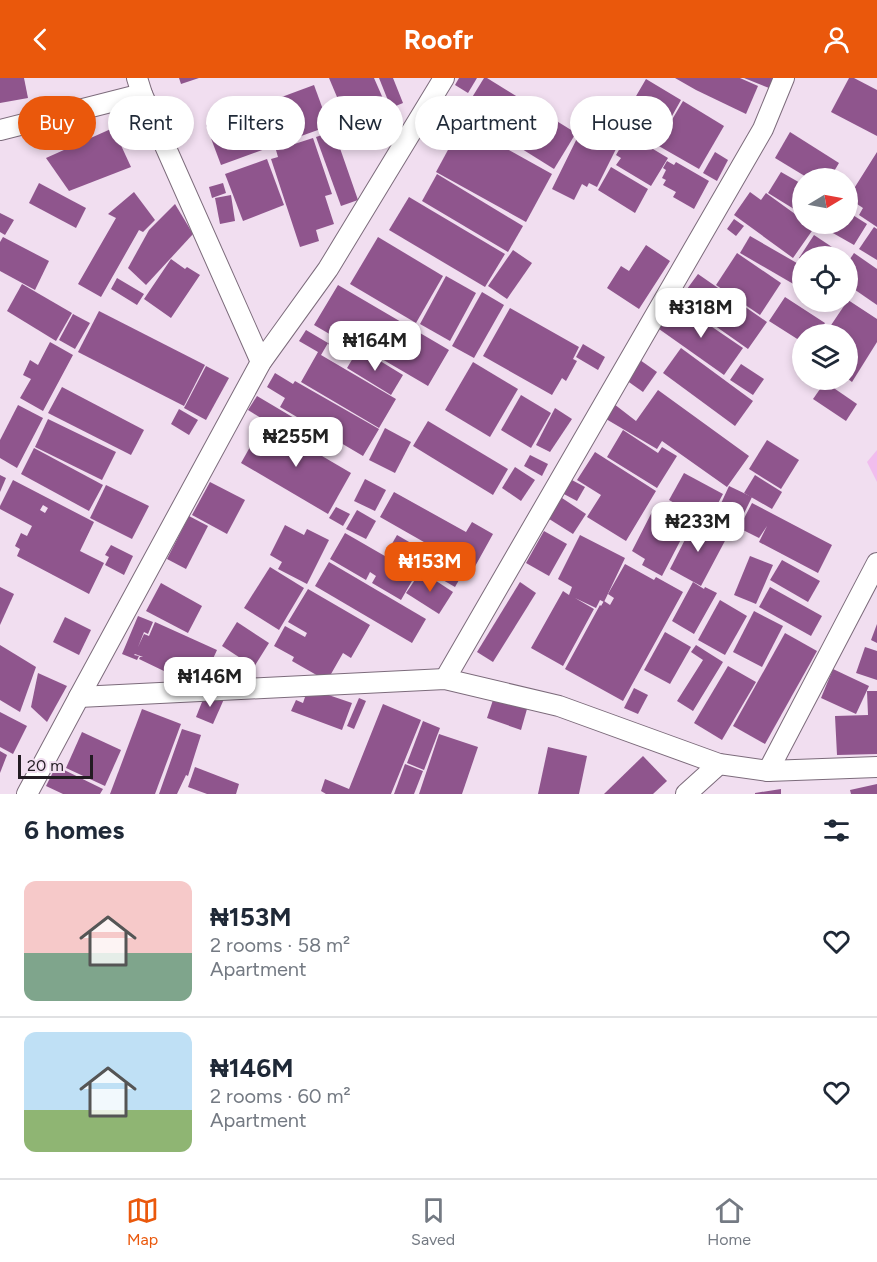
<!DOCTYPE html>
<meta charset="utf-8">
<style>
body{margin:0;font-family:Figtree,sans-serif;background:#f6f6f7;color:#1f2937;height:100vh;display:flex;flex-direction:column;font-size:22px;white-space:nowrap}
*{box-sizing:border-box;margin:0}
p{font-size:20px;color:#747a83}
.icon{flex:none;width:33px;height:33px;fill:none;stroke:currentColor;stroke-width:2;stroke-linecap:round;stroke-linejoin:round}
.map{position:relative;height:716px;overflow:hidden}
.sheet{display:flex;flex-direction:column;background:#fff;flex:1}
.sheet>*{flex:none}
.banner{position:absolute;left:18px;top:18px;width:842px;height:54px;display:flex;gap:12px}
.needle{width:39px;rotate:80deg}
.tools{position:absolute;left:792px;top:90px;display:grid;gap:12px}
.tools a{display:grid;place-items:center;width:66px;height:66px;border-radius:50%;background:#fff;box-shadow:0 3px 9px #0003;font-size:30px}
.scale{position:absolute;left:18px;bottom:15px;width:75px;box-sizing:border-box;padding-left:6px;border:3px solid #221b22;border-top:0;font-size:16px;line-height:21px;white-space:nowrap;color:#221b22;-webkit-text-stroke:4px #f1def0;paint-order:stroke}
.price{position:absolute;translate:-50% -51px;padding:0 14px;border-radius:12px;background:#fff;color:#222;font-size:20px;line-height:39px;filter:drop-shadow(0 2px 3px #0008)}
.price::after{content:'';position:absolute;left:50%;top:36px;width:18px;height:14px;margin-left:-9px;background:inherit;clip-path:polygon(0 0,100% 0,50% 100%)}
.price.selected{background:#ea580c;color:#fff}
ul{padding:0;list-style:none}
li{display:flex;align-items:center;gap:18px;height:150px;padding:0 24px}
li+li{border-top:2px solid #e0e1e3}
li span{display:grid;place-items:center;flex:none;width:168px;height:120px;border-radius:12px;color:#555}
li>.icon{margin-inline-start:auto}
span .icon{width:72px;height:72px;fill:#fffc;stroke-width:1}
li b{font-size:26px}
h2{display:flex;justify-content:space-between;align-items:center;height:72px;padding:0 24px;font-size:26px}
.chip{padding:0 21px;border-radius:27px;background:#fff;box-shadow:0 3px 9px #0003;font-size:21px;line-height:54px}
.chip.selected{background:#ea580c;color:#fff}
header{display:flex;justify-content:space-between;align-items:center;height:78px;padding:0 24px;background:#ea580c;color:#fff;font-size:27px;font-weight:700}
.tabs{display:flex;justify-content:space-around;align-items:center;height:84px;border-top:2px solid #e0e1e3;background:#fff;font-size:16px;color:#747a83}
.tabs a{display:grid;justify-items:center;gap:3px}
.tabs .selected{color:#ea580c}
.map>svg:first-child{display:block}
</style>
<header><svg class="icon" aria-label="back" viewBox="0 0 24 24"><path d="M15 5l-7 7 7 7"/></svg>Roofr<svg class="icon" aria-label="person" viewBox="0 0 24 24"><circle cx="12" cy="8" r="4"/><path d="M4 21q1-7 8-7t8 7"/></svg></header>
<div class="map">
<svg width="877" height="716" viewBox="0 0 877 716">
<rect width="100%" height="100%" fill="#f1def0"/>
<path fill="#f1bdee" d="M877,372V404L867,384Z"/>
<g fill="#8f558d" fill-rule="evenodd">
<path d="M0,0H24L28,20L0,25Z"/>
<path d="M179,0H199L181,6Z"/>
<path d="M329,0H374L392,41L353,57Z"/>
<path d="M379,0H393L403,25L391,30Z"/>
<path d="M459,0H477L468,15L455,7Z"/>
<path d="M484,0H487L576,55L554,91L463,34Z"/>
<path d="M675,0H740L758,8L746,36L696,12Z"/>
<path d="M744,0H773L769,10Z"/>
<path d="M849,0H854L877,12V58L831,34Z"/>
<path d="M646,1L681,22L658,63L626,45L629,39L625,37Z"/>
<path d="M314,7L329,48L221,87L206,47Z"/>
<path d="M683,23L724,48L699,91L657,67Z"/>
<path d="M589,36L625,53L597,109L589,105L587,109L582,106L574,122L552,111Z"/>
<path d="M462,46L552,96L526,144L436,94Z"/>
<path d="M113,50L131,89L69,113L46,80Z"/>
<path d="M334,53L358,122L341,128L316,59Z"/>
<path d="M790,54L839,85L830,100H808L775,80Z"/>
<path d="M628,56L668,80L651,108L616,87L621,80L616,77Z"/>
<path d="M313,60L332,116L325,118L334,146L316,152L319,163L300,169L271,81L278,79L276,72Z"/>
<path d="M715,74L728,82L717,103L703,95Z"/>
<path d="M877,74V149L859,137L863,130L848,120Z"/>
<path d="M267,81L284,127L243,143L225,96Z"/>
<path d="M667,83L674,87L676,84L709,103L694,131L673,119L676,114L663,107L666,102L662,100L666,92L663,90Z"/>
<path d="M611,89L648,111L635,135L598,112Z"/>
<path d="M781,94L802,106V136L768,115Z"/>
<path d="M437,96L523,148L508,174L422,123Z"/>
<path d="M39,105L86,130L76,150L29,125Z"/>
<path d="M223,105L226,115L212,120L209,109Z"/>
<path d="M134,114L155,142L143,154L139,152L101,219L78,206L116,140L108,136Z"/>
<path d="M750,114L761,122L766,115L802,141V146H809L814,150L793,180L734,137Z"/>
<path d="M231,117L235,143L220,146L215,120Z"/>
<path d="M409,119L505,176L485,209L389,152Z"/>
<path d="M175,126L193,156L146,207L128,190L149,152Z"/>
<path d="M848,134L867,146L854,167L817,146H848Z"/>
<path d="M0,135L14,142L5,157L0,154Z"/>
<path d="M734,141L744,148L736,158L727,151Z"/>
<path d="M874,149L877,151V182L859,171Z"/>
<path d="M814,157L838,173L834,178H802V182L799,180Z"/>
<path d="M750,158L802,188V211L740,175Z"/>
<path d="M3,159L49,183L35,212L0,193V164Z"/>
<path d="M378,159L443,198L416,245L350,206Z"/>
<path d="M646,167L670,183L639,231L607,210L621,188L629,193Z"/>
<path d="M513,172L532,185L507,221L488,208Z"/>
<path d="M737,175L781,205L760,237L716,207Z"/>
<path d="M854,175L877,191V227L848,207V184Z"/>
<path d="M171,181L185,191L187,189L200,197L171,240L144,221Z"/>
<path d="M698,196L767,244L748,271L694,233L702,221L687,211Z"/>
<path d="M446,198L476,215L450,263L420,246Z"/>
<path d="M117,200L144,216L137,227L111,211Z"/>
<path d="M22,206L72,235L56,263L7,233Z"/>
<path d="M338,207L449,272L428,308L358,267L351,280L328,266L333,258L314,247Z"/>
<path d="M482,214L504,227L474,280L452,268Z"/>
<path d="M785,219L825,245L818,256H802V264L769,243Z"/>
<path d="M848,222L877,241V264L852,304L848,301V256H825Z"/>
<path d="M677,225L743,270L724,297L659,251Z"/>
<path d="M510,230L579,269L573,281L577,283L566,303L562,300L552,317L483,278Z"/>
<path d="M99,233L205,287L184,328L78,274Z"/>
<path d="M73,236L90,245L75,271L59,262Z"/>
<path d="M306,252L328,265L321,277L396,321L379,350L301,304L318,274L299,263Z"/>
<path d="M50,264L73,277L43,333L20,320L31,301L23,297L30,282L38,287Z"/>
<path d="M583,266L605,279L598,292L576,279Z"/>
<path d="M359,270L403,297L391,317L347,290Z"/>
<path d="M681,270L753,323L735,348L663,295Z"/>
<path d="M640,282L657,294L643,314L626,302Z"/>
<path d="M473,284L518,311L490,359L445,332Z"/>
<path d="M741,286L764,301L753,317L730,302Z"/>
<path d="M206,288L229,300L206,342L184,330Z"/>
<path d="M275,295L293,306L295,303L379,351L363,378L280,329L285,320L267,309Z"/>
<path d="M825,304L857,326L846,343L813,321Z"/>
<path d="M62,309L144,352L131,377L48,335Z"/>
<path d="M658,312L749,378L727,409L662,363L657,371L606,341L614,326L636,343Z"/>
<path d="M521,317L551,335L531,370L501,352Z"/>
<path d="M257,318L311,350L302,365L248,332Z"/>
<path d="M18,327L43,340L17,390L0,380V362Z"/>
<path d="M555,330L572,341L550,374L536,367Z"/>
<path d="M179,331L198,342L189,357L171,346Z"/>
<path d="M48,341L116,374L102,402L35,369Z"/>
<path d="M428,343L508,391L493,417L413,368Z"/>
<path d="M264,344L351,395L328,436L241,385Z"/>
<path d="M385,350L411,364L395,395L369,382Z"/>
<path d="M623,352L658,375L662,369L677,378L657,410L607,379Z"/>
<path d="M767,362L799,382L781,411L749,391Z"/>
<path d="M34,370L103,407L89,433L21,396Z"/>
<path d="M595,374L656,413L626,463L587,439L601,417L577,402Z"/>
<path d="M530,377L548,386L542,398L524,388Z"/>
<path d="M515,389L535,402L521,423L502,410Z"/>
<path d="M684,395L723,416L708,444L669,422Z"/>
<path d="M0,397L6,400L0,414Z"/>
<path d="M755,397L782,414L772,431L744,415Z"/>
<path d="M365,401L386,412L375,433L354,423Z"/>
<path d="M570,401L585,409L577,423L562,415Z"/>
<path d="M13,402L94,444L80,473L104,485L89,516L17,478L20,471L15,468L21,455L27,458L32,448L0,431V428ZM43,427L48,430L45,435L40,432Z"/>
<path d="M210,404L245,422L227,456L192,437Z"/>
<path d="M106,407L149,428L132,461L90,440Z"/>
<path d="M729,408L752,419L734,456L712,445Z"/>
<path d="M394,414L466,454L472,444L493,456L473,492L380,439Z"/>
<path d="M559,418L586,436L573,456L546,439Z"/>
<path d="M752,425L832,467L818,495L759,464L767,448L759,460L739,450Z"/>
<path d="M655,428L689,446L662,498L642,487L645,481L632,473Z"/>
<path d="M336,429L350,436L343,448L329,440Z"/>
<path d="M357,432L376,443L366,461L346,451Z"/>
<path d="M189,438L208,448L186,491L167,481Z"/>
<path d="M695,442L727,459L701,508L670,491Z"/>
<path d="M285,447L304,457L307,451L329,462L307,506L278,491L282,484L270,477Z"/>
<path d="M544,453L567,466L549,498L526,485Z"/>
<path d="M345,455L416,496L401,522L372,505L376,498L370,494L366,502L330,481Z"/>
<path d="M397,457L463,495L455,509L389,471Z"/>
<path d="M580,457L625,480L604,524L600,522L596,530L575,520L594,531L563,588L531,570L563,513L569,517L572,509L558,501Z"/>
<path d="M111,467L133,478L124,497L105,487L109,479L105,477Z"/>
<path d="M750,478L773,487L756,526L734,517Z"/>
<path d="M782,482L820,503L808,524L770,502Z"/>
<path d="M329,484L426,541L412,565L315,508Z"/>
<path d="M625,486L654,502L656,499L683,514L623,623L565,591L600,527L601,528L604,523L610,527L614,520L608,516Z"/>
<path d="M270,489L304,510L279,552L244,530Z"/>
<path d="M421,493L453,514L439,536L406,515Z"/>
<path d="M520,504L536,515L493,584L477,574Z"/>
<path d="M693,504L704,511L705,509L717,515L694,556L672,543Z"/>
<path d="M161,505L202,528L188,555L146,533Z"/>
<path d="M0,509L14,516L0,547Z"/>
<path d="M770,509L822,538L811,558L759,529Z"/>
<path d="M308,511L370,547L351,580L343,575L327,603L292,583L294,579L274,568L285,548L305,559L307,555L288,544Z"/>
<path d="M720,522L747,538L725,577L698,562Z"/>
<path d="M754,533L783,548L762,589L733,574Z"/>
<path d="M138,538L153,544L148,556L144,554L138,569L144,556L149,558L155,544L217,572L206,596L182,587L179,594L168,589L166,594L139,581L140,579H143L135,576L134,577L139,578L137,582L122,576Z"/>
<path d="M65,539L91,552L79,577L53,564Z"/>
<path d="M237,544L269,565L254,589L222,568Z"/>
<path d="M877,546V565L871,562Z"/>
<path d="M665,554L691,569L670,606L644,592Z"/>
<path d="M785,555L817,573L765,666L733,648Z"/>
<path d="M0,567L36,589L20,634L0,622Z"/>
<path d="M696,567L723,584L693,633L677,623L703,582L691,574Z"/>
<path d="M865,569L877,573V602L856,595Z"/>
<path d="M728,588L756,604L722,662L694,645Z"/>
<path d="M833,591L869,608L856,636L821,620Z"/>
<path d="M38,595L67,608L47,644L31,629Z"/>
<path d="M308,610L352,625L342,652L291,633L296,622L303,625Z"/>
<path d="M634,610L648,617L638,636L624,630Z"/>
<path d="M867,613H877V676L837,677L835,638L868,637Z"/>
<path d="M206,614L224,621L213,646L196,639Z"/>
<path d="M494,619L527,631L521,652L487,640Z"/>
<path d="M359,620L366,623L354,651L347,648Z"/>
<path d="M383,626L421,642L391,716H326L321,713L325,701L349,711Z"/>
<path d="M142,631L181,646L155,716H110Z"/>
<path d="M0,634L27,648L13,676L0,669Z"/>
<path d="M423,643L440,650L424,692L407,685Z"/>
<path d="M182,651L201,657L188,698L186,697L177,716H159Z"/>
<path d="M82,654L121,672L105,708L66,690Z"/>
<path d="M439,656L478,669L462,716H419Z"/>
<path d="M548,669L587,678L579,716H538Z"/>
<path d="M0,673L7,677L0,695Z"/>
<path d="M643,678L667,703L653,716H604Z"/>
<path d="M405,686L423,693L414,716H394Z"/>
<path d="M56,688L103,711L100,716H63L46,708Z"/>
<path d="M195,689L239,706L236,716H207L188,709Z"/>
<path d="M877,706V716H851L850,712Z"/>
<path d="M781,711V716H755V715Z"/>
</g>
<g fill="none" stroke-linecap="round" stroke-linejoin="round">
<defs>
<g id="minor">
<path d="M137,0L142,16L261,284"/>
<path d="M0,52L142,16"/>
<path d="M445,601L763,51L784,0"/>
<path d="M79,619L445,601L559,628L719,686L768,693L877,689"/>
<path d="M768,693L877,485"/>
<path d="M27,716L79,619L261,284L328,191L444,0"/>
<path d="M686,716L719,686"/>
</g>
</defs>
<use href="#minor" stroke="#7c6b7b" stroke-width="22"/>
<use href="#minor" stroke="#fff" stroke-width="20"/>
</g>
</svg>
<div class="tools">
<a><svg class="needle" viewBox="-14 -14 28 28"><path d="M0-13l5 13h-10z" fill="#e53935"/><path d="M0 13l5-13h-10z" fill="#747a83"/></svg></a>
<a><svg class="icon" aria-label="locate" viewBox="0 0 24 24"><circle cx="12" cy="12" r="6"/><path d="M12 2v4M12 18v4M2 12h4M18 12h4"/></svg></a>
<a><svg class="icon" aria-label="layers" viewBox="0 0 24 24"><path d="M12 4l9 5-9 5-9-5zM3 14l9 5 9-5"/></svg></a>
</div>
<div class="scale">20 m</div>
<b class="price" style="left:701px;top:261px">₦318M</b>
<b class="price" style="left:375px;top:294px">₦164M</b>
<b class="price" style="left:296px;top:390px">₦255M</b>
<b class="price" style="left:698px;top:475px">₦233M</b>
<b class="price selected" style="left:430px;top:515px">₦153M</b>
<b class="price" style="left:210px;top:630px">₦146M</b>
<div class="banner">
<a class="chip selected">Buy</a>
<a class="chip">Rent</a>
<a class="chip">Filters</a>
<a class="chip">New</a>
<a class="chip">Apartment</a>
<a class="chip">House</a>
</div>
</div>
<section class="sheet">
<h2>6 homes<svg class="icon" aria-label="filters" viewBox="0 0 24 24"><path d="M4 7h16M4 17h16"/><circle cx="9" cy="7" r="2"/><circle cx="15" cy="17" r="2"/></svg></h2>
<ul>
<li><span style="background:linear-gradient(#f6c9c9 60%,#7fa58c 0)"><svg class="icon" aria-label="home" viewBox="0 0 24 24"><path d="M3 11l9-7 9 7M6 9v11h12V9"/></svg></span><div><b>₦153M</b><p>2 rooms · 58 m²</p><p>Apartment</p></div><svg class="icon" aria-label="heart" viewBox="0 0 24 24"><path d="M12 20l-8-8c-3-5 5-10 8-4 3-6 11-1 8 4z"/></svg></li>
<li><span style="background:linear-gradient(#bfe0f5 65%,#8fb573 0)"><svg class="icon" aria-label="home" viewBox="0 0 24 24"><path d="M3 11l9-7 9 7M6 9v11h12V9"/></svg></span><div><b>₦146M</b><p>2 rooms · 60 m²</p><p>Apartment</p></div><svg class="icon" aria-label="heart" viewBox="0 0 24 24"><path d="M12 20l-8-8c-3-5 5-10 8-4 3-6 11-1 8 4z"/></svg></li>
</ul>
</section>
<nav class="tabs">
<a class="selected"><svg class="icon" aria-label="map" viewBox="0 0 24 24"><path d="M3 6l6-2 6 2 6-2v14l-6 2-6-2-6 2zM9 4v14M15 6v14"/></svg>Map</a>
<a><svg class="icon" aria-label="saved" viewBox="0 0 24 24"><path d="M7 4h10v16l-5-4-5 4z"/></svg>Saved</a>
<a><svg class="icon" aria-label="home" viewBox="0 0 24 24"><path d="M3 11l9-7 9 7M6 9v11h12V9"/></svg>Home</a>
</nav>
